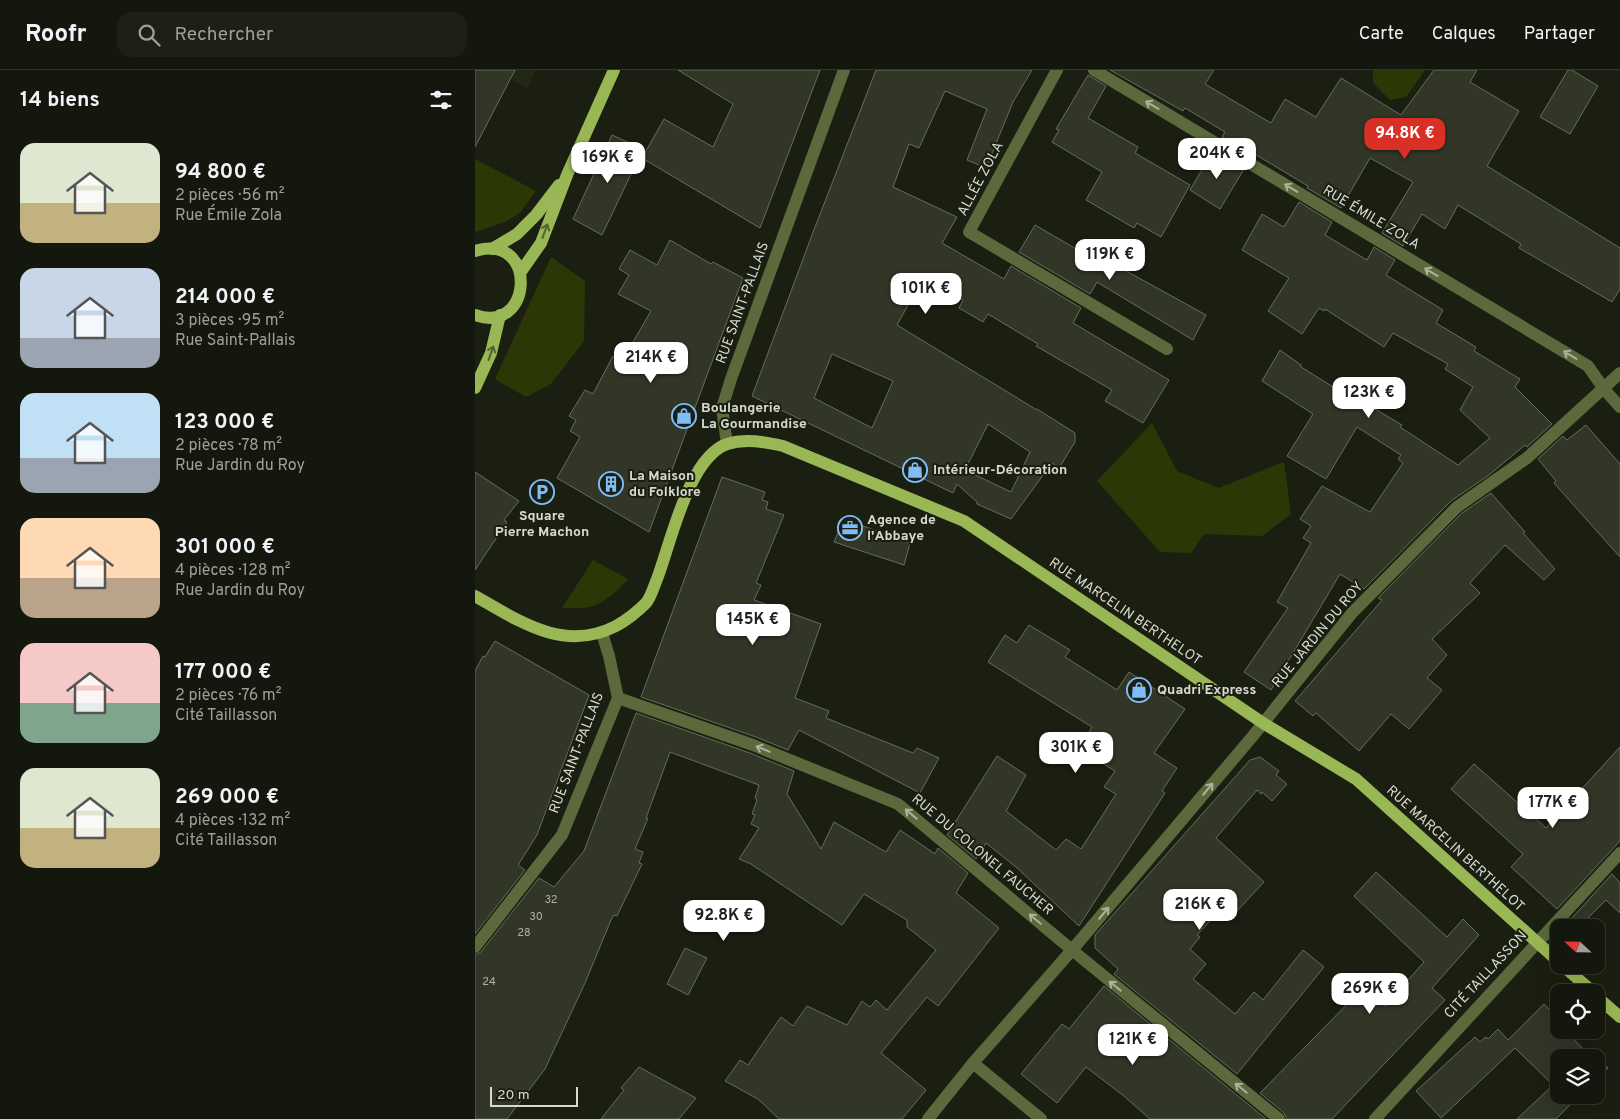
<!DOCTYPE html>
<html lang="fr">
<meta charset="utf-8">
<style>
body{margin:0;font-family:Overpass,sans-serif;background:#1d2016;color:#f1f3f6;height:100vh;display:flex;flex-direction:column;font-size:19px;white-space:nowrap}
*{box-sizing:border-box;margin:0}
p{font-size:16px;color:#9d9f9d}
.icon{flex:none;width:28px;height:28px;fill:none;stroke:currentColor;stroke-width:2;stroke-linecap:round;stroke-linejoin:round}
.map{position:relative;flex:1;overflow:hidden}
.panel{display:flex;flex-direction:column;background:#14170d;width:475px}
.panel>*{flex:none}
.needle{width:32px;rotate:292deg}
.controls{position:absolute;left:1075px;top:849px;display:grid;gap:10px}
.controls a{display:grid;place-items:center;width:55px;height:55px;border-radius:10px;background:#14170d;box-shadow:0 5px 20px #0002,0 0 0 1px #33362e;font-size:25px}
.scale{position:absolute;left:15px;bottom:12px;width:88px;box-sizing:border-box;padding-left:5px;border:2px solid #d7dad1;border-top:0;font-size:14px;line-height:18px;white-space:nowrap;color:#d7dad1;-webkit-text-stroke:4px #1b1f11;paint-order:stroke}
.price{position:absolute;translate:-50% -42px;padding:0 11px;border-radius:10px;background:#fff;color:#222;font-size:16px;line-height:32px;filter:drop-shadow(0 1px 2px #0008)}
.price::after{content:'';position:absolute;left:50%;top:30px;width:15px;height:11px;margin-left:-8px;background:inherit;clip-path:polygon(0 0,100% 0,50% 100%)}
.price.current{background:#d93025;color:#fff}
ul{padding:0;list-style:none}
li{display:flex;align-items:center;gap:15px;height:125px;padding:0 20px}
li span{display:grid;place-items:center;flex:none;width:140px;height:100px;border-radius:15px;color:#555}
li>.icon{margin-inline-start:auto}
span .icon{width:60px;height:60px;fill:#fffc;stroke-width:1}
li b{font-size:21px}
h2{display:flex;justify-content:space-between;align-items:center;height:60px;padding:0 20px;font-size:21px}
header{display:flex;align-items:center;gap:30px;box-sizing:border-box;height:70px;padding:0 25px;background:#14170d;border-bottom:1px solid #33362e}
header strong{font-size:24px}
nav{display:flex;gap:28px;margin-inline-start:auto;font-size:18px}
.search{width:350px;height:45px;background:#1d2016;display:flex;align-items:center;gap:12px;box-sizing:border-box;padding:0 18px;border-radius:15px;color:#9d9f9d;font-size:19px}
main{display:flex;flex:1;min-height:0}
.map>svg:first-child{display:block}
</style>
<header>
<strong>Roofr</strong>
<div class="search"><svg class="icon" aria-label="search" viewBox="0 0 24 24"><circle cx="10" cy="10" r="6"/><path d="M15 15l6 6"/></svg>Rechercher</div>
<nav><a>Carte</a><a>Calques</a><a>Partager</a></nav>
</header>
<main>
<section class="panel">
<h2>14 biens<svg class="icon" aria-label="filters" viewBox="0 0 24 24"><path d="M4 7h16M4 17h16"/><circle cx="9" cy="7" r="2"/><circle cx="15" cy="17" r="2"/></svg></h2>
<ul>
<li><span style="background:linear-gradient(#dfe7d0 60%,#c2b280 0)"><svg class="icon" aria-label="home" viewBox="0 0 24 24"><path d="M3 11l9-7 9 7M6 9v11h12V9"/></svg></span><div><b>94 800 €</b><p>2 pièces · 56 m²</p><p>Rue Émile Zola</p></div></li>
<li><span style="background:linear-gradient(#c9d6e8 70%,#9aa5b1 0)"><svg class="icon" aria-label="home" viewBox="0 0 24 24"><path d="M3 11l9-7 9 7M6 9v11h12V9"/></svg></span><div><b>214 000 €</b><p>3 pièces · 95 m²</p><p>Rue Saint-Pallais</p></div></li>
<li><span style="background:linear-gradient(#bfe0f5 65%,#9aa5b1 0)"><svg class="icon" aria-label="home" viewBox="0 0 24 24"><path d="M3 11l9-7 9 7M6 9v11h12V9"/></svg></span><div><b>123 000 €</b><p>2 pièces · 78 m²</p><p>Rue Jardin du Roy</p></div></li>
<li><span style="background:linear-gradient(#ffd9b3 60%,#b9a48a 0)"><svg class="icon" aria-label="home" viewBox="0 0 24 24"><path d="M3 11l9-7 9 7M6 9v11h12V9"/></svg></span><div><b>301 000 €</b><p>4 pièces · 128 m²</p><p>Rue Jardin du Roy</p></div></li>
<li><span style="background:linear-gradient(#f6c9c9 60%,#7fa58c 0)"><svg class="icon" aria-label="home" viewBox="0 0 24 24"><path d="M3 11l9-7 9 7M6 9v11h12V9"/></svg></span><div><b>177 000 €</b><p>2 pièces · 76 m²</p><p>Cité Taillasson</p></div></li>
<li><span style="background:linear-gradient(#dfe7d0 60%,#c2b280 0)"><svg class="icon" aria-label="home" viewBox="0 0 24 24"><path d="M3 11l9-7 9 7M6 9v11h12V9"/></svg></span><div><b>269 000 €</b><p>4 pièces · 132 m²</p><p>Cité Taillasson</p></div></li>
</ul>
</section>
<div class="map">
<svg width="1145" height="1049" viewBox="0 0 1145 1049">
<rect width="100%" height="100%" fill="#1b1f11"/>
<path fill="#222814" d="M0,0H61L52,18L35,9Z"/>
<g fill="#2b3806">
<path d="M898,0H950L931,27L915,30L898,13Z"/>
<path d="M0,89L61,121L45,143L30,152L0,162Z"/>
<path d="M76,187L110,211L109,271L76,314L51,327L20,309Z"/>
<path d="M677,353L702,401L744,418L809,392L816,444L787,466L729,464L716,483L685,482L622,411Z"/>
<path d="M118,490L153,509C144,520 129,533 115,537C106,539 95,538 87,538Z"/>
</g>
<g fill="#313627" stroke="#676d5d" fill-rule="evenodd">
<path d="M0,0H40L0,77Z"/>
<path d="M203,0H345L285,158L167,88L189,49L238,77L258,34Z"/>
<path d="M401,0H557L538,32L511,98L492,90L512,39L470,21L444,78L434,74L418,117L482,147L467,173L529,209L536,196L606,238L598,253L694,310L668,353L630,331L637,320L561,276L563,274L513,244L508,252L484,238L488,230L448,208L422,255L562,340V339L600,363V372L584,398L577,393L536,449L502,434V432L482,414L478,423L277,326L337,165ZM357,284L418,311L397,358L339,328ZM513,354L555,382L536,422L490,400Z"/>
<path d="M635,0H739L730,14L796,53L810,29L841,47L866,8L926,45L959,0H1002L995,12L1044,41L1012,96L1145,178V219L1137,232L1044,178L1046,174L983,135L970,159L947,144L928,176L907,163L938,112L895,88L866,138L832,118L833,116L778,83L777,85L747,67L750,62L710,38L708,41Z"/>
<path d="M1093,0H1097L1123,16L1095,64L1065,47Z"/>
<path d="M613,5L631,16L613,48L663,77L660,83L715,115L686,167L662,153L659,158L611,130L627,102L577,72L584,60L581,59Z"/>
<path d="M137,65L168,79L127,165L98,149Z"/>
<path d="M738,81L769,99L745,139L715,120Z"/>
<path d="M824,132L857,152L850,165L892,190L899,177L920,190L911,205L968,240L961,253L1001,277L999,281L1045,309L1040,317L1077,354L1052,377L1050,375L1014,405L976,431L889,519L865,504L796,620L769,602L813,538L802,532L836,473L828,468L836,456L825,449L847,416L895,442L928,393L923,389L926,385L882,357L851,409L812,386L838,344L787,311L805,280L826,295V297L876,328L878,326L927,355L925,357L983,395L1015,368L985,340L998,317L970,299L973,294L918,263L909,277L850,239L849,241L844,238L827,264L793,241L814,208L767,180L787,144L809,157Z"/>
<path d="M560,155L622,191L624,186L731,245L718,270L622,212L615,224L544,182Z"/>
<path d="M195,170L236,194L238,192L268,208L174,462L82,408L105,367L95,361L101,350L94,346L110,320L118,324L138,286L147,291L176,241L143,224L154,205L144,199L155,180L182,195Z"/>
<path d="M1111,355L1145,394V487L1079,413L1081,411L1063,389L1088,366L1092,370Z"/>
<path d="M0,402L44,431L29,450L32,452L0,500Z"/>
<path d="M247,407L290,422L287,430L293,432L291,439L309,445L281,513L286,515L279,530L346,554L320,628L354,641L351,648L438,683L442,678L464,688L445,723L324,660L313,680L281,667L166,627Z"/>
<path d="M1016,423L1050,462L1048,463L1080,499L1069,510L1030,475L995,513L1005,523L957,569L972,585L952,608L967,620L934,659L916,644L884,681L841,643L838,646L820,631L907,530L903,528L987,443Z"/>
<path d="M369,449L435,473L429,495L359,472Z"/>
<path d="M554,555L595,580L590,587L642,620L654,602L710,639L679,683L702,698L687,721L690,723L604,856L541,797L511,773L501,789L472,765L522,686L551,705L531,741L581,780L591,769L606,779L641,724L629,717L640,701L608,681L610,677L607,675L617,657L513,592L530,565L542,573Z"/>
<path d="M20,571L114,625L62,765L43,795L50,800L0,864V601L8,586L10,587Z"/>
<path d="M161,643L275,683L319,701L312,724L346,779L359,752L411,782L425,760L460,784L463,778L493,803L481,823L524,858L463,936L452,927L406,983L451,1020L427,1049H304L283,1029L250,1011L265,990L273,995L306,947L318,956L332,936L372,955L387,931L395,937L401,930L412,940L461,880L432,857V850L389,824L367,855L276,794L264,789L284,758L276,754L280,745L277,744L282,730L280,728L284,715L195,682L171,748H173L160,779L168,782L164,793L167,794L142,846L139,845L136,850L110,913L70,999L32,1049H0V885L6,882L64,808L79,817L109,781Z"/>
<path d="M1145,677V771L1082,839L1036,797L1048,784L976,719L999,694L1071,758Z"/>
<path d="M785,687L804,701L801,705L812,714L797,731L787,722L786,724L782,720L741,768L789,812L762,841L752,833L722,865L725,867L715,879L731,894L718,909L760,944L779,922L788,930L828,880L849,897L762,1004L639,904L643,899L620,878V865L775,690Z"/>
<path d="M901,802L972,867L988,849L1004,865L957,918L970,930L857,1049H812L809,1043L785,1023L888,918L910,936L949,892L879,826Z"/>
<path d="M1137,804L1145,813V843L1131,830L1103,858L1095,850Z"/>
<path d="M210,878L232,888L213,925L192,914Z"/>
<path d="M629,916L791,1049H675L649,1026L611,997L582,1033L546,1004L587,954L594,959Z"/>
<path d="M1069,934L1084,949V960H1090L1112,983L1115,980L1133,998L1121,1009V988H1084V1025H1105L1081,1049H1042L1078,1015L1040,978L966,1048L941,1021L1000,967L1005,972L1011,967L1013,969L1023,959L1033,970Z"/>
<path d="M164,997L221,1028L204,1049H126L149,1020L146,1018Z"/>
</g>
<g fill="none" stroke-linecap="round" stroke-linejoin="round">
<g stroke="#5b693d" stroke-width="12">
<path d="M582,0L494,162L692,279"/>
<path d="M619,0L1113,296L1129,319L1145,337"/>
<path d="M252,374L247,338L256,309L369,0"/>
<path d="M143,628L278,675L423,734L597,880L804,1049"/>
<path d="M0,877L87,765L143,628L134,586L127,563"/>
<path d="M498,993L566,1049"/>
<path d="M453,1049L498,993L597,880L777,667L877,543L982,437L1052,388L1145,303"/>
<path d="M900,1049L1145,783"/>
</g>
<g stroke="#9ab755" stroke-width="12">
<path d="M17,179L42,164L61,145L84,115"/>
<path d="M0,181C64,162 58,266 0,245"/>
<path d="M45,203L66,173L92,105L139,0"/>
<path d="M0,318L16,283L25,245"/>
<path d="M0,526C44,551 89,583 141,556C152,550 162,542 171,533C176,527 179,516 182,509C196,473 213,388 252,374C271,368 290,372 308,376L489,451L788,653L881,709L1084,892"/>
<path d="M1087,895L1118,922"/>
<path d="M1121,926L1145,947"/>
</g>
</g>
<defs><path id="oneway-shaft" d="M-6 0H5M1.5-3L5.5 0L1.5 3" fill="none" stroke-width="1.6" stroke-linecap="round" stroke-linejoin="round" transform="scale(1.25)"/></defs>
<g stroke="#acb29d">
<use href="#oneway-shaft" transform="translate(677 35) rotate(-149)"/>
<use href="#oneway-shaft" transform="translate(816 118) rotate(-149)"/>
<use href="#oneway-shaft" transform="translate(956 202) rotate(-149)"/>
<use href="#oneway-shaft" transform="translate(1095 285) rotate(-149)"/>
<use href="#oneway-shaft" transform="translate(288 679) rotate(-158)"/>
<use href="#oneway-shaft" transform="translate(733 719) rotate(-50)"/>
<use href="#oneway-shaft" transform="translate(436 744) rotate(-140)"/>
<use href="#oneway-shaft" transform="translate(629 843) rotate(-50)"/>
<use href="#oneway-shaft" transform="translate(560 849) rotate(-140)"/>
<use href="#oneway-shaft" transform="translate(640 916) rotate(-141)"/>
<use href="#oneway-shaft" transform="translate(766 1018) rotate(-141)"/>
</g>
<g stroke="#546330">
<use href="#oneway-shaft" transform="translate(70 161) rotate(-70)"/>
<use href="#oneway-shaft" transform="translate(16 283) rotate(-71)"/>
</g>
<defs>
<symbol id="shop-ring" viewBox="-11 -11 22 22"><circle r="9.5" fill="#1b1f11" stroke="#7fbdf9" stroke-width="1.5"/><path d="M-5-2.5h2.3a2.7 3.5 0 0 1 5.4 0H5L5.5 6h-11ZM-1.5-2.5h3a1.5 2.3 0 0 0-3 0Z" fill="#7fbdf9"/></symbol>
<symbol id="building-ring" viewBox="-11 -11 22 22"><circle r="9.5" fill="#1b1f11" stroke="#7fbdf9" stroke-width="1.5"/><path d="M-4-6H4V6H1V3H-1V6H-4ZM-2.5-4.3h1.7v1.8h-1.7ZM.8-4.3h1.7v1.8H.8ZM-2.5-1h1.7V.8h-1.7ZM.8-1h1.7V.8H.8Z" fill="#7fbdf9"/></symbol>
<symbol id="parking-ring" viewBox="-11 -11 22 22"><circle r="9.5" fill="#1b1f11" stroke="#7fbdf9" stroke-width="1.5"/><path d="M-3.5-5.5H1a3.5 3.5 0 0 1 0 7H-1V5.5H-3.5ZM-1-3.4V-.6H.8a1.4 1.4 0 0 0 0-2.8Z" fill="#7fbdf9"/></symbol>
<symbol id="office-ring" viewBox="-11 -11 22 22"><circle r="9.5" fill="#1b1f11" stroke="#7fbdf9" stroke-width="1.5"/><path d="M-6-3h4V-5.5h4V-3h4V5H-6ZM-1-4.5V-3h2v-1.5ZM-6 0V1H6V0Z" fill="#7fbdf9"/></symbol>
</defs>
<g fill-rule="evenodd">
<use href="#shop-ring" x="195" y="332" width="28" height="28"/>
<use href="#shop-ring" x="426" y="386" width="28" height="28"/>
<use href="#building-ring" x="122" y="400" width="28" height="28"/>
<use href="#parking-ring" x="53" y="408" width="28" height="28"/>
<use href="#office-ring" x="361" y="444" width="28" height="28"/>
<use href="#shop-ring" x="650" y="606" width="28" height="28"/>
</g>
<g text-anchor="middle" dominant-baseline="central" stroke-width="4" stroke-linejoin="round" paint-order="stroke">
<g font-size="11" fill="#aeb1a6">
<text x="76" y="830">32</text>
<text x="61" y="847">30</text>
<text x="49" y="863">28</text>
<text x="14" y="912">24</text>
</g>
<g font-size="14" fill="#d7dad1" stroke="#1b1f11">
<text transform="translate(506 109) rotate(-62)">ALLÉE ZOLA</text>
<text transform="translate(896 148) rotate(31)">RUE ÉMILE ZOLA</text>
<text transform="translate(268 233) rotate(-70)">RUE SAINT-PALLAIS</text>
<text transform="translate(650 542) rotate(34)">RUE MARCELIN BERTHELOT</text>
<text transform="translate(843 565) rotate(-50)">RUE JARDIN DU ROY</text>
<text transform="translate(102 683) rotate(-69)">RUE SAINT-PALLAIS</text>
<text transform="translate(980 779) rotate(42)">RUE MARCELIN BERTHELOT</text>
<text transform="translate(507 785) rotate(40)">RUE DU COLONEL FAUCHER</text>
<text transform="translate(1011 905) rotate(-47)">CITÉ TAILLASSON</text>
</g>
<g font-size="14" font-weight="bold" fill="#d7dad1" stroke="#1b1f11" text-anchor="start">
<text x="226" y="338">Boulangerie<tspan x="226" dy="16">La Gourmandise</tspan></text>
<text x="458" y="400">Intérieur-Décoration</text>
<text x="154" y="406">La Maison<tspan x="154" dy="16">du Folklore</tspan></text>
<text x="67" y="446" text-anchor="middle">Square<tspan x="67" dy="16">Pierre Machon</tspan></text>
<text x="392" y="450">Agence de<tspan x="392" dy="16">l'Abbaye</tspan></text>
<text x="682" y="620">Quadri Express</text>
</g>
</g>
</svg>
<div class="controls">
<a><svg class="needle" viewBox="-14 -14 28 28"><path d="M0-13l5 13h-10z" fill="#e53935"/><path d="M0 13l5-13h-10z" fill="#9d9f9d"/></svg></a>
<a><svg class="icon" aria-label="locate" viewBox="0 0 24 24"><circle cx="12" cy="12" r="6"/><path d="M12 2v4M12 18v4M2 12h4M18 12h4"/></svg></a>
<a><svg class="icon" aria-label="layers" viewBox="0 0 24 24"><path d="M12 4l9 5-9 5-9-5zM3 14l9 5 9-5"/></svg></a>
</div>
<div class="scale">20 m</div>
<b class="price current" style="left:930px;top:90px">94.8K €</b>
<b class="price" style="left:742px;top:110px">204K €</b>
<b class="price" style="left:133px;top:114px">169K €</b>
<b class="price" style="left:635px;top:211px">119K €</b>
<b class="price" style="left:451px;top:245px">101K €</b>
<b class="price" style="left:176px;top:314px">214K €</b>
<b class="price" style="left:894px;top:349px">123K €</b>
<b class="price" style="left:278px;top:576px">145K €</b>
<b class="price" style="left:601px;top:704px">301K €</b>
<b class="price" style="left:1078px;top:759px">177K €</b>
<b class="price" style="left:725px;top:861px">216K €</b>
<b class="price" style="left:249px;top:872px">92.8K €</b>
<b class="price" style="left:895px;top:945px">269K €</b>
<b class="price" style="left:658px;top:996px">121K €</b>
</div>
</main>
